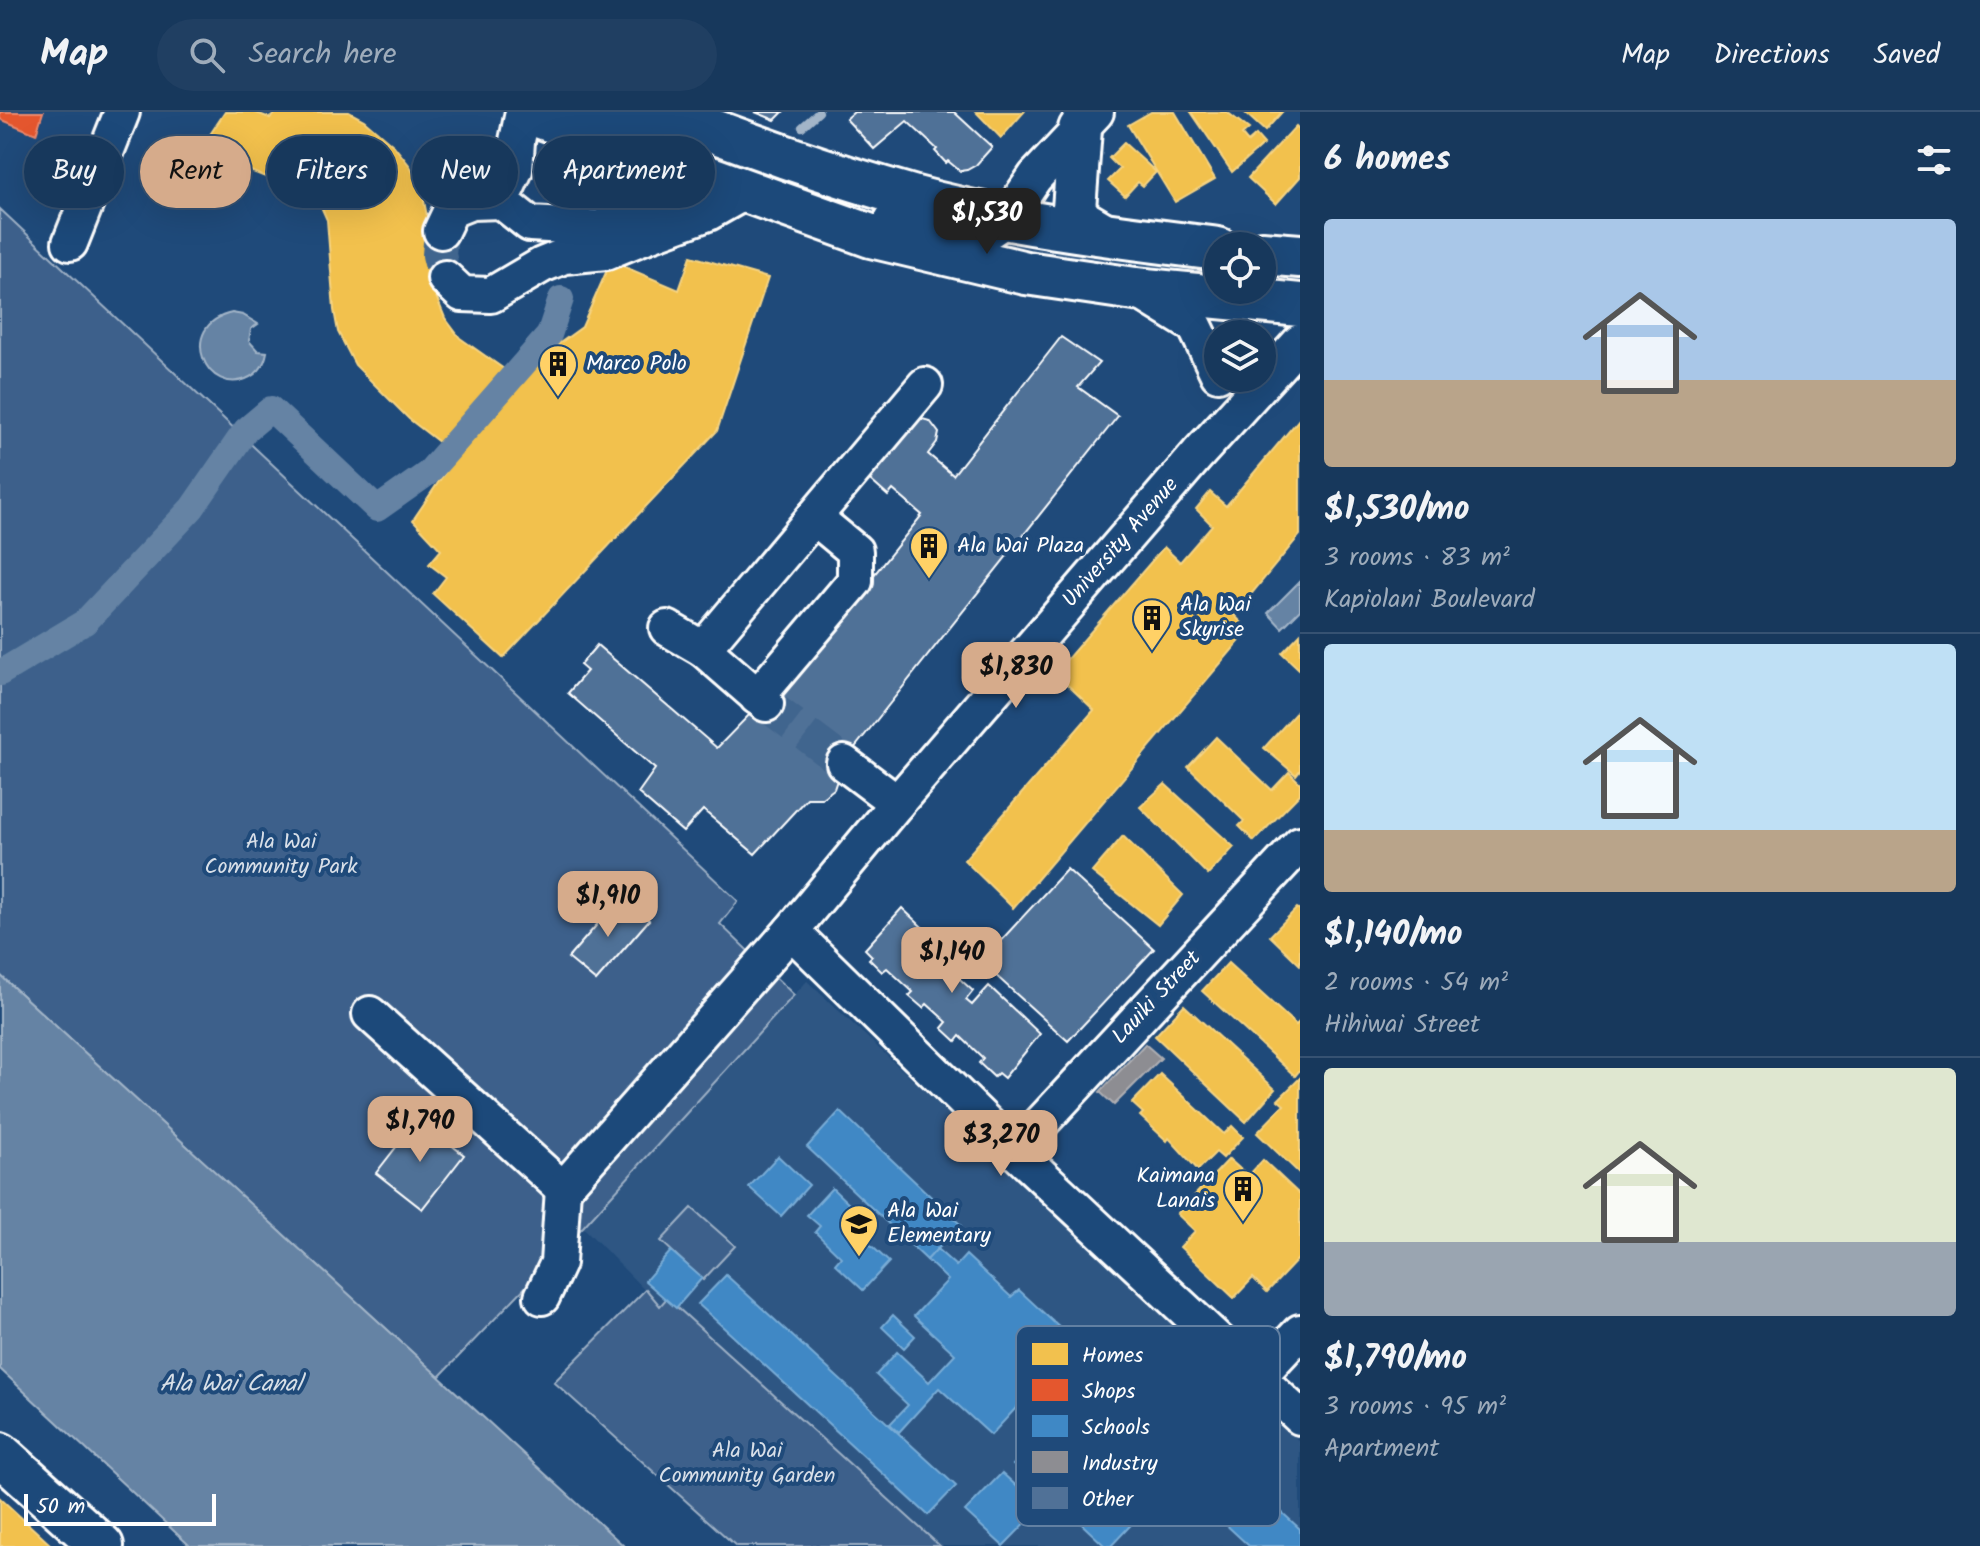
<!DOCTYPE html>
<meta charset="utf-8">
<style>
body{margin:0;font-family:Kalam,sans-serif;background:#203f62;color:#f1f3f6;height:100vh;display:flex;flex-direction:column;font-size:30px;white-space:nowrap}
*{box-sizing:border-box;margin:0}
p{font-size:26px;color:#9eacbb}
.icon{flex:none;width:44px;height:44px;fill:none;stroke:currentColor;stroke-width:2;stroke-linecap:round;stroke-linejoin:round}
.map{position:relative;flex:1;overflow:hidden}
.panel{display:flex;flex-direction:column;background:#17385c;width:680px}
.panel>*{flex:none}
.hud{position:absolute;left:24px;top:24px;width:760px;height:72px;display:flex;gap:16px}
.fabs{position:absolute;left:1204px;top:120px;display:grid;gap:16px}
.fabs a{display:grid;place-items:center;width:72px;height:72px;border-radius:50%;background:#17385c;box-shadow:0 8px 32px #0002,0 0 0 2px #365272;font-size:40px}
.scale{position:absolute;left:24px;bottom:20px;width:192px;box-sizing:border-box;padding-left:8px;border:4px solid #fff;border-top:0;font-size:22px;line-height:28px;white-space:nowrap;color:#fff;-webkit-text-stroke:6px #1f4a7a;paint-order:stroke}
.price{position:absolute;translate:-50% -68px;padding:0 18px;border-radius:16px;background:#d6ab8b;color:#111;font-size:26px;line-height:52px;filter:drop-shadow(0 2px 4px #0008)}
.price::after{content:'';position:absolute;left:50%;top:48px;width:24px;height:18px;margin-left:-12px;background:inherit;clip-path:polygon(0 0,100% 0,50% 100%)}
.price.selected{background:#222;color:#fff}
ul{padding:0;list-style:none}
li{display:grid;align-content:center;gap:16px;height:424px;padding:0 24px}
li+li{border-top:2px solid #365272}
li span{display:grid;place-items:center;height:248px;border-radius:8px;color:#555}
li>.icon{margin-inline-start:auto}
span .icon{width:144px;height:144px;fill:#fffc;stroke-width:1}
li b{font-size:34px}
h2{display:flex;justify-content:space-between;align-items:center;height:96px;padding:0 24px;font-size:34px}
.chip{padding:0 28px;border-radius:36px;background:#17385c;box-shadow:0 8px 32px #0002,0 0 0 2px #365272;font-size:28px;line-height:72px}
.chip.selected{background:#d6ab8b;color:#111}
header{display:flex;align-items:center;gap:48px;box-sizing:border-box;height:112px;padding:0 40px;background:#17385c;border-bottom:2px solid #365272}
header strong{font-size:38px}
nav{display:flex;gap:44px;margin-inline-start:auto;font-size:28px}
.search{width:560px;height:72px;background:#203f62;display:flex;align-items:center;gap:20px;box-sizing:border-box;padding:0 28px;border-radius:44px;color:#9eacbb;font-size:30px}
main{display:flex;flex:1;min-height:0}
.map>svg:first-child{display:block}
</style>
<header>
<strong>Map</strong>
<div class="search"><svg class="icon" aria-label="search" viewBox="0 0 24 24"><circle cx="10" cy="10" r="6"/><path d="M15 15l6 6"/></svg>Search here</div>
<nav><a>Map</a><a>Directions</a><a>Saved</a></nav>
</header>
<main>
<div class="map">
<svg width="1300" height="1434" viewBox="0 0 1300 1434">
<rect width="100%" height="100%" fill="#1f4a7a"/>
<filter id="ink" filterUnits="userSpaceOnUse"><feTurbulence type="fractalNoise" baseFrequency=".0125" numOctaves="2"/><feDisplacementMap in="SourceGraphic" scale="16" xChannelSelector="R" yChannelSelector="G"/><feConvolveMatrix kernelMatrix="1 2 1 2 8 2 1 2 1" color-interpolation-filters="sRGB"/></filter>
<g filter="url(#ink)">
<path fill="#2e5683" d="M807,869L1300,1330V1434H940L668,1187L660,1194L583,1115Z"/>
<g fill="#3c618b" stroke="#9eb0c5" stroke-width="2">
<path d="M0,97L738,789L720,812L794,883L583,1115L439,1265L0,863Z"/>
<path d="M692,1096L735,1134L703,1168L661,1129Z"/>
<path d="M646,1177L660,1194L667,1186L940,1434H736L554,1270Z"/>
</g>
<g fill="#6583a4" stroke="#a3b5c8" stroke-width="2">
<path d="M232,201L243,203L258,212L251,217L249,229L258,239L267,240C265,251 260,260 250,265C206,288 175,213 232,201Z"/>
<path d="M1300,469V498L1282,516L1268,501Z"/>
<path d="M0,863L624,1434H190L0,1257Z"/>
</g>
<g fill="#f2c14e" stroke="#f6d483" stroke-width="2">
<path d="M225,0H254L270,6L277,0H349L364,8L394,34L410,54L422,79L428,109L429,167L445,206L460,226L514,264L582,215L611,149L679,178L691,144L768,166L717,319L503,546L433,482L446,465L429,452L441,438L413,408L460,338L439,330L409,307L355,253L338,220L334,198L327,108L319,90L302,75L263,64L199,39Z"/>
<path d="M976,0H1024L1001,26Z"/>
<path d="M1151,0H1175L1215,67L1175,90L1128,13Z"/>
<path d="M1191,0H1227L1249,17L1242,23L1248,30L1256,23L1264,32L1232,60Z"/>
<path d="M1244,0H1282L1265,19Z"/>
<path d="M1296,14L1300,18V65L1276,92L1248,66Z"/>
<path d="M1124,31L1156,60L1143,74L1138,70L1125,84L1108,69L1120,57L1109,46Z"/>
<path d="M1300,306V423L1234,503L1249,518L1013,796L964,748L1094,598L1055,561L1164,435L1180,450L1212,413L1196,397L1210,380L1226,394Z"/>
<path d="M1300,522V558L1282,541Z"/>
<path d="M1300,596V658L1296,663L1264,636Z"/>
<path d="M1216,625L1272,678L1289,660L1300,671V682L1254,729L1239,714L1244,709L1188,655Z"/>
<path d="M1165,672L1234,735L1208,763L1140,695Z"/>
<path d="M1123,724L1183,783L1158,813L1092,760Z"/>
<path d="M1297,796L1300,798V853L1270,824Z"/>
<path d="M1228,851L1296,913L1300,909V958L1295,964L1202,879Z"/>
<path d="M1184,893L1275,977L1246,1010L1155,924Z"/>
<path d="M1160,962L1224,1022L1232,1014L1243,1025L1223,1046L1216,1040L1198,1058L1169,1026L1167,1029L1140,1004L1143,1001L1132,991Z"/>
<path d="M1300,966V1062L1257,1021L1284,993L1278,988Z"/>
<path d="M1229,1047L1248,1064L1263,1048L1300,1083V1145L1267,1180L1253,1166L1234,1186L1180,1135L1195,1119L1177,1102Z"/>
<path d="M0,1386L52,1434H0Z"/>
</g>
<path fill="#e4572e" stroke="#ec896d" stroke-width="2" d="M0,0H43L36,22L0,7Z"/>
<g fill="#3f88c5" stroke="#79acd6" stroke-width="2">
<path d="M840,999L961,1113L927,1148L807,1035Z"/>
<path d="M778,1044L809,1073L781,1104L749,1075Z"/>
<path d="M832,1076L874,1116L864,1127L889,1150L863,1178L835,1152L841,1145L815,1120L820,1114L807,1103Z"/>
<path d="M937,1137L956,1154L966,1143L1011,1185L1019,1178L1076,1231L991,1323L939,1276L899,1320L890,1312L908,1293L876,1263L897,1240L929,1270L955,1242L914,1204L948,1168L927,1148Z"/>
<path d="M671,1139L702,1166L676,1196L645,1169Z"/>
<path d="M726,1163L956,1374L928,1403L698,1192Z"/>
<path d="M893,1203L915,1224L904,1236L882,1215Z"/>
<path d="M1051,1313L1143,1400L1111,1434H1105L1052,1384L1003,1434L965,1399L1002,1361L1022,1379L1031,1370L1013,1353Z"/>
<path d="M1228,1351L1300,1417V1434H1249L1196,1385Z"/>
</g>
<path fill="#8d8d92" stroke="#afafb3" stroke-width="2" d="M1145,932L1161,946L1114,993L1100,980Z"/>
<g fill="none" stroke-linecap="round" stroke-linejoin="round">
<path stroke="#a3b5c8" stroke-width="8" d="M802,15L819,0"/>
<path stroke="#6583a4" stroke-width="26" d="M0,561L85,510L192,396L246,318L271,297L377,397L428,361L549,223L561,187"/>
</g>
<g fill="#507197" stroke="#fff" stroke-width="2">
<path d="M755,0H783L775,8Z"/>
<path d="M854,0H954L992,35L976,53L967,58L960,59L948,49L946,51L935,39L937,37L907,9L874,37L846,7Z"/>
<path d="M1061,225L1099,251L1078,275L1118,304L849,643L835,664L837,668L834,677L822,686H807L755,742L703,698L683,720L638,681L655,657L568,581L587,559L580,553L597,533L717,636L749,603L757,609L922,403L893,378L888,384L861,360L919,306L930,309L939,321L937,330L928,342L953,363Z"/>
<path d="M1067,757L1154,837L1068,929L981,850Z"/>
<path d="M621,785L649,808L596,869L568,846Z"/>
<path d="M902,796L956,847L948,856L973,879L966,888L972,893L989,874L1040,922L1004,966L998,961L994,965L979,951L983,946L960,924L956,929L942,916L947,910L927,892L923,896L909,884L913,880L887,856L882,860L869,847L872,844L865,837Z"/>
<path d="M418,1007L464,1043L422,1097L376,1061Z"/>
</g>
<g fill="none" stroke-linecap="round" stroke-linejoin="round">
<g stroke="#41658e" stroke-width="34" stroke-dasharray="34 17" stroke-linecap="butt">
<path d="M441,119L439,143L445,166"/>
<path d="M766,592L844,651"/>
</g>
<defs>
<g id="minor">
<path d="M584,2C613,13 647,22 676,5"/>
<path d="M501,89L530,112L602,116L633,92L660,63"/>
<path d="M892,108L960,122L990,118L1007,106L1035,65L1096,0"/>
<path d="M441,119L451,98L471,90L501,89L515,58L517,29L523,0"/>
<path d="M645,124L708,101L745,80"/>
<path d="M70,131L122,0"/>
<path d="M445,166L462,182L491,183L542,153L564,144L606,140L645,124L658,82L664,50"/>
<path d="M1135,177L1195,214L1218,262"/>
<path d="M667,516L703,537"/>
<path d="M757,585L855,469V439L814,405"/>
<path d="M766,592L703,537L925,273"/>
<path d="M844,651L897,691"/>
<path d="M791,819L1015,1039L1300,1305"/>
<path d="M370,902L563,1077L791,819L897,691L1198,342L1300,230"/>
<path d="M1015,1039L1300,732"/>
<path d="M542,1185L558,1151L563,1077"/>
<path d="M1258,1265L1300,1220"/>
</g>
<g id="major">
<path d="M527,0L871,124L1026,161L1135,177L1300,193"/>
<path d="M663,0C745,31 827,61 912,85C1011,112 1116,124 1218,137"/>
<path d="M1080,17L1074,97L1082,109L1102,121"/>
<path d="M1262,141L1300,144"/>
<path d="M0,1342L102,1434"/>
</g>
</defs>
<use href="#minor" stroke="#fff" stroke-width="40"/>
<use href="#major" stroke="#fff" stroke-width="48"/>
<use href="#minor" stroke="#1f4a7a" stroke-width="34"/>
<use href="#major" stroke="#1f4a7a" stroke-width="42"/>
</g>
</g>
<defs>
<symbol id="building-pin" viewBox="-11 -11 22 30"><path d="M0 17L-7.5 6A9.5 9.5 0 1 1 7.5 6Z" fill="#ffd166" stroke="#1f4a7a"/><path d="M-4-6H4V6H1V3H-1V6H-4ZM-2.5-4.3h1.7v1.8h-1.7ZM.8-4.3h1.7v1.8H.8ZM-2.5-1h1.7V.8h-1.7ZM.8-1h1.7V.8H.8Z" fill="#111"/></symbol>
<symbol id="school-pin" viewBox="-11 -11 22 30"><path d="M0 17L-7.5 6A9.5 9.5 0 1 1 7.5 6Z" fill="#ffd166" stroke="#1f4a7a"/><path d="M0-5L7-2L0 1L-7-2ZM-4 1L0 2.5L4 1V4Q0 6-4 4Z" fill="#111"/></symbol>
</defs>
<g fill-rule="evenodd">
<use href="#building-pin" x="536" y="230" width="44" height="60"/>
<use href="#building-pin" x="907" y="412" width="44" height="60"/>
<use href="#building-pin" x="1130" y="484" width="44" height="60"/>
<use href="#building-pin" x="1221" y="1055" width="44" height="60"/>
<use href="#school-pin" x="837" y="1090" width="44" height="60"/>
</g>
<g text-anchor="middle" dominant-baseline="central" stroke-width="8" stroke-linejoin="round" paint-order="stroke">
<g font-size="22" fill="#fff" stroke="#1f4a7a" text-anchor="start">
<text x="586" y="252">Marco Polo</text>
<text x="957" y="434">Ala Wai Plaza</text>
<text x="1180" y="493">Ala Wai<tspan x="1180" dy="25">Skyrise</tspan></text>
<text x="1215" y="1064" text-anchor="end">Kaimana<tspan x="1215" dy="25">Lanais</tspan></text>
<text x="887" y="1099">Ala Wai<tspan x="887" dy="25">Elementary</tspan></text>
</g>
<g font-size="22" fill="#fff" stroke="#1f4a7a">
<text transform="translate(1121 431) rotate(-49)">University Avenue</text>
<text transform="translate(1157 886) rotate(-47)">Lauiki Street</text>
</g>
<g font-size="22" fill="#d8dfe8" stroke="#1f4a7a">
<text x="281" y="730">Ala Wai<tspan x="281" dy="25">Community Park</tspan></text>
<text x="747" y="1339">Ala Wai<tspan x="747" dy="25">Community Garden</tspan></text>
</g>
<g font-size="24" font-style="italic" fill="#d8e0e8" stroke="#1f4a7a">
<text x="231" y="1272">Ala Wai Canal</text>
</g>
</g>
<rect x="1016" y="1214" width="264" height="200" rx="12" fill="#1f4a7a" stroke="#6280a2" stroke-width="2"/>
<rect x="1032" y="1231" width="36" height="22" fill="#f2c14e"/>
<rect x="1032" y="1267" width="36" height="22" fill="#e4572e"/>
<rect x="1032" y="1303" width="36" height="22" fill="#3f88c5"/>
<rect x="1032" y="1339" width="36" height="22" fill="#8d8d92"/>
<rect x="1032" y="1375" width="36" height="22" fill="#507197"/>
<g font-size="22" fill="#fff">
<text x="1082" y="1250">Homes</text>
<text x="1082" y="1286">Shops</text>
<text x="1082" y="1322">Schools</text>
<text x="1082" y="1358">Industry</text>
<text x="1082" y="1394">Other</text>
</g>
</svg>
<div class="fabs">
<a><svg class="icon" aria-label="locate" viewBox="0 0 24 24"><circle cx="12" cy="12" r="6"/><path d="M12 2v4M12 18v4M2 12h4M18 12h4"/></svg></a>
<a><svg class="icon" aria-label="layers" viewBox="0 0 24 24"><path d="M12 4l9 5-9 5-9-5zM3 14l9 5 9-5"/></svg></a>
</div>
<div class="scale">50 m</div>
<b class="price selected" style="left:987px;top:144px">$1,530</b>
<b class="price" style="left:1016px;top:598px">$1,830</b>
<b class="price" style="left:608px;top:827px">$1,910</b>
<b class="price" style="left:952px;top:883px">$1,140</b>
<b class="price" style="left:420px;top:1052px">$1,790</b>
<b class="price" style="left:1001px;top:1066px">$3,270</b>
<div class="hud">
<a class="chip">Buy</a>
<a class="chip selected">Rent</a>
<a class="chip">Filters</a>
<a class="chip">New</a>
<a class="chip">Apartment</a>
</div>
</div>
<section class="panel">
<h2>6 homes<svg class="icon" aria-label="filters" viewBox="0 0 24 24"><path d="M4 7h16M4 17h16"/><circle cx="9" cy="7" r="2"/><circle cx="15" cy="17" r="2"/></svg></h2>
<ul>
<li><span style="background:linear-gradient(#a9c7e8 65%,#b9a48a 0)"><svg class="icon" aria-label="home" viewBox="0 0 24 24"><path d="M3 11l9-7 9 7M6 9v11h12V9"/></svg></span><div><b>$1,530/mo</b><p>3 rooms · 83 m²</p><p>Kapiolani Boulevard</p></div></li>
<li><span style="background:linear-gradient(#bfe0f5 75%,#b9a48a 0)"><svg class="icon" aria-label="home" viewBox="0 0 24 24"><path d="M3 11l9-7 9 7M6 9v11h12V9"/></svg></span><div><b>$1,140/mo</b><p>2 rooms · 54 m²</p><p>Hihiwai Street</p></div></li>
<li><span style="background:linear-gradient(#dfe7d0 70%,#9aa5b1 0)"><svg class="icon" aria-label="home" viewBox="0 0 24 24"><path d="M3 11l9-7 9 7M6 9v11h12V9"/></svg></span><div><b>$1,790/mo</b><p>3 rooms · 95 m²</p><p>Apartment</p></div></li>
</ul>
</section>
</main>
